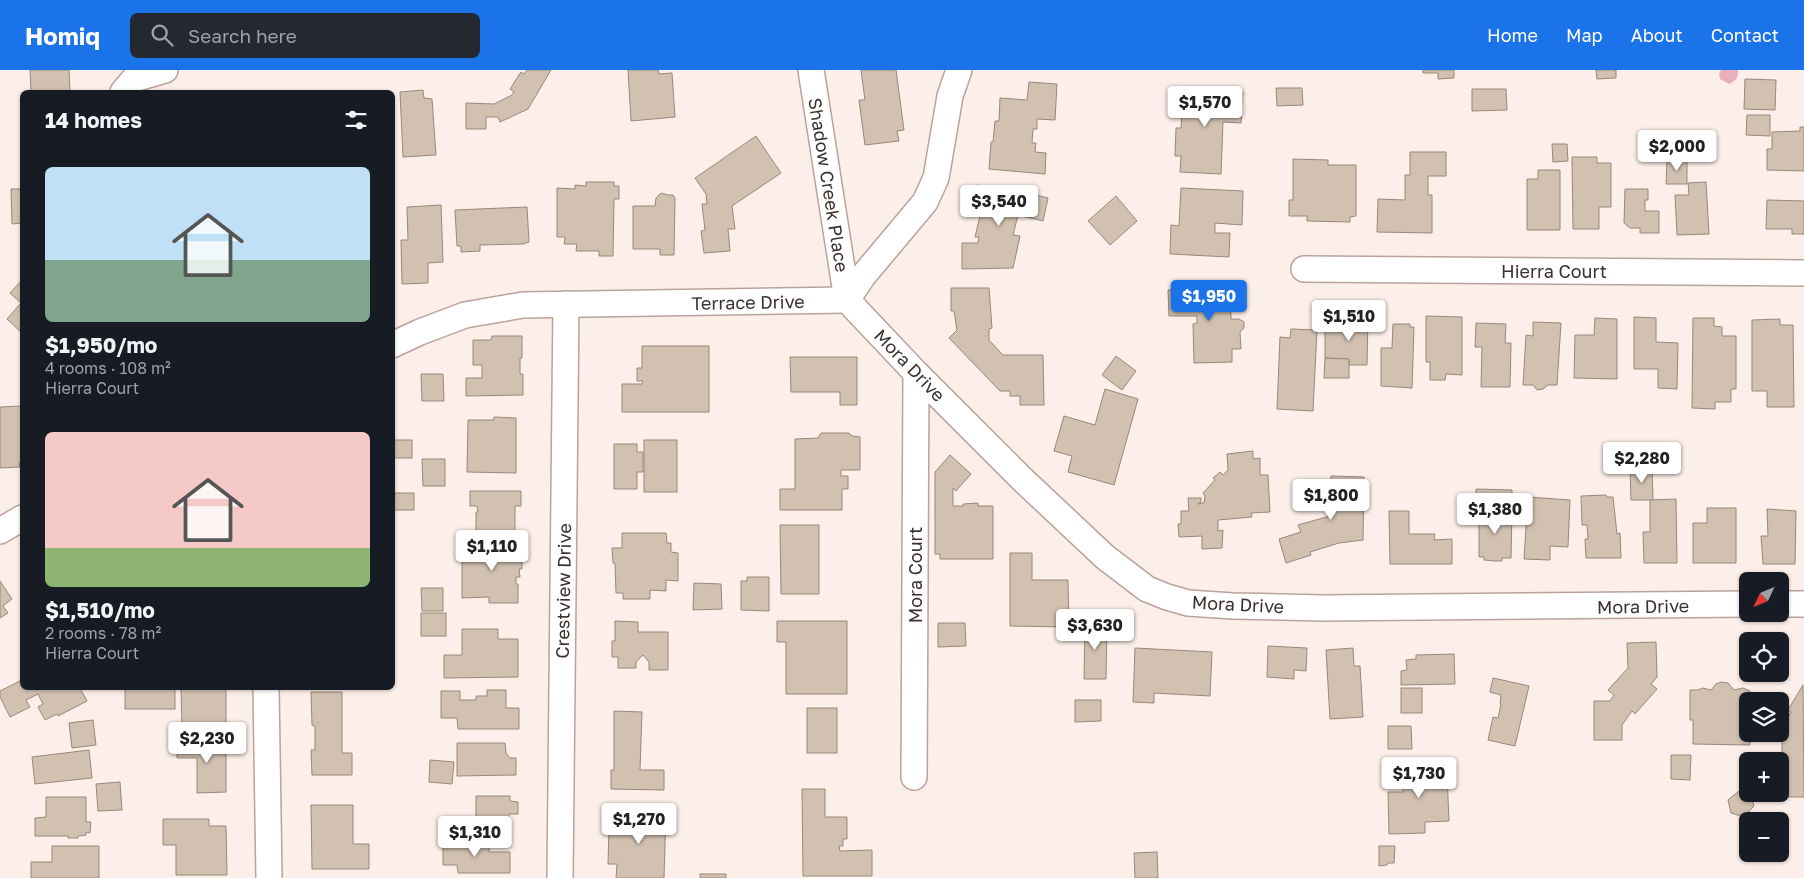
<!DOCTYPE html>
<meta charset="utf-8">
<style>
body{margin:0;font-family:"Golos Text",sans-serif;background:#242831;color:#f1f3f6;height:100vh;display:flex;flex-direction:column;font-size:19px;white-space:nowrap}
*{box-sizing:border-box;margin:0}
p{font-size:16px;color:#9ea1a6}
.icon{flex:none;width:28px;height:28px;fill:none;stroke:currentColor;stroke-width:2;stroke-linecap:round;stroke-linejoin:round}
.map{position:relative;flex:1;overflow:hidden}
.sheet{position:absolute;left:20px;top:20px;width:375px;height:600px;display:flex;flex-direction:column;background:#171b24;border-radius:8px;box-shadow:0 1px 4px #0004}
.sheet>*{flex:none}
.needle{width:32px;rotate:226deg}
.controls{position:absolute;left:1739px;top:502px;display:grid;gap:10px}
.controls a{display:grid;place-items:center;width:50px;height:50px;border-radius:8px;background:#171b24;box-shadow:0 1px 4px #0004;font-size:25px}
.price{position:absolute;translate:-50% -42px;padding:0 11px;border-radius:5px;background:#fff;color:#222;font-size:16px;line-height:32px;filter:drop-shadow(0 1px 2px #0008)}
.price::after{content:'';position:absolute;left:50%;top:30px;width:15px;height:11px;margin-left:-8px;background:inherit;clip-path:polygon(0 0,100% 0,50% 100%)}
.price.current{background:#1a73e8;color:#fff}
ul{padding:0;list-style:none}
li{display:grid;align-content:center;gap:10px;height:265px;padding:0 25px}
li span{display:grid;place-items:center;height:155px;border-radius:8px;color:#555}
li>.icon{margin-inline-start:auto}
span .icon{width:90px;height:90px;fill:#fffc;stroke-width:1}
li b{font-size:21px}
h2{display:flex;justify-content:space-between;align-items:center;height:60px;padding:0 25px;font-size:21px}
header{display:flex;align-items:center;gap:30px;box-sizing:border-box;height:70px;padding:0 25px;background:#1a73e8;color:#fff}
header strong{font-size:24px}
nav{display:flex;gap:28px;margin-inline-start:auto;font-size:18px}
.search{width:350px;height:45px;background:#242831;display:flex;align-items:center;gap:12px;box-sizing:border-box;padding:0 18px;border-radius:8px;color:#9ea1a6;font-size:19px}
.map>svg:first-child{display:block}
</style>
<header>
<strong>Homiq</strong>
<div class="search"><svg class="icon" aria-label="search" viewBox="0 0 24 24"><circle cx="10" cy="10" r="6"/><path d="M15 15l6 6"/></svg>Search here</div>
<nav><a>Home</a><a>Map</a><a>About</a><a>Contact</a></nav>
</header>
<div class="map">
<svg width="1804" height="808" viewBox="0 0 1804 808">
<rect width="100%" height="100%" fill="#fceee8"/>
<path fill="#e9afbc" d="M1721,0H1738C1738,8 1736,11 1729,14L1720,9L1719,4Z"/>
<g fill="#d2c1b1" stroke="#988879">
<path d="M30,0H69L70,22H31Z"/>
<path d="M527,0H551L528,39L500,52L498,47H486V59H466V33L494,34L512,25L514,22L510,19L521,2L524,4Z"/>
<path d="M628,0H658L659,4L672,3L675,47L631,51Z"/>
<path d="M861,0H896L904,60L897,61L899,71L865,75L859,30H865Z"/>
<path d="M1423,0H1454V8L1438,9V3H1423Z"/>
<path d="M1596,0H1616V8L1597,9Z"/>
<path d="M1745,9L1776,10L1775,40L1744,39Z"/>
<path d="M1029,12L1057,14L1055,50L1037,49V59H1033L1032,73H1036L1035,82L1046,83L1045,104L989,99L991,72H993L995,51H999L1000,28L1027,30Z"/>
<path d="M1276,18H1302L1303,35L1277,36Z"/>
<path d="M1178,19L1243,22L1241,53L1223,52L1221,104L1180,102L1181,86H1175L1176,58H1181L1182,43H1177Z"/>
<path d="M1472,19H1506L1507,40L1472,41Z"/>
<path d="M423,20L424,28L432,29L436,85L403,87L400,22Z"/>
<path d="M1747,45H1770V66L1746,65Z"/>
<path d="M1800,57H1804V101L1767,100V79H1772V62L1800,61Z"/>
<path d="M756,66L781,103L732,136L735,159H728L730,181L704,183L701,161L705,160L702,134H707L706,124L695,108Z"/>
<path d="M1552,74H1567L1568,91L1553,92Z"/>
<path d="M1410,82H1446V106H1428V125H1432V163L1377,162L1378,129L1405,130V105H1410Z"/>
<path d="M1572,87H1597V93H1611V137H1599V159H1573Z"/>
<path d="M1293,89L1328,90V95H1356V146L1350,147V152L1307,151V146H1289V130H1293Z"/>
<path d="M1667,90H1687V114H1666Z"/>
<path d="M1538,100H1560V160H1527V109H1538Z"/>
<path d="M586,112H614V116H619V129H614L613,186H599V181H576L577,174H564L565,167H557V118L575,119V115L586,116Z"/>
<path d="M1706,112L1709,164L1677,165L1675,125H1689L1688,113Z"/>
<path d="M977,115L1022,126L1023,122L1048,128L1043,151L1018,145L1013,165L1020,166L1013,198L962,199V173H978L979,167H975L980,146L971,143Z"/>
<path d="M1181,118L1243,121L1242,155L1215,153V163H1230L1229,187L1170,184L1171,155L1179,156Z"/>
<path d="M11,119H22V153L12,154Z"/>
<path d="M1625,119H1648V130H1645V141H1659V163H1640V158H1630L1624,153Z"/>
<path d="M661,123L668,125H673L675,128L674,185H660V179H633V136H655L656,128Z"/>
<path d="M1116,126L1137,151L1110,175L1088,151Z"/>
<path d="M1767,130L1804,131V164H1792V159H1766Z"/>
<path d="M441,135L443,192L428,193V213L402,214L401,170H408L407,137Z"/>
<path d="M527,137L529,172L523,174L480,175V181L461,182V176H457L455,140Z"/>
<path d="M22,210V263L7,249L21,233L10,223Z"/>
<path d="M951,218H989L992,258L989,259V270L1003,285H1043L1044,335H1020V326H1010V321H1000L949,268L957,260L954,241H951Z"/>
<path d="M1230,218L1231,249H1239L1244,252V258L1240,262L1241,279H1232V292L1194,293L1193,254L1197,253V246H1169L1168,220Z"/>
<path d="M1426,246L1462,247V305L1446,304L1445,310H1430V292H1426Z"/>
<path d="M1346,247L1368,248L1367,295H1349V289L1325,288V261L1346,262Z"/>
<path d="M1634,247L1656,248V272L1678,273L1677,319L1658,318V299H1634Z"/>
<path d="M1595,248L1617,249V309L1574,308L1575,265H1594Z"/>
<path d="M1693,248H1714V256L1722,257V266H1736V319H1731V332H1715V339L1692,338Z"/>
<path d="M1780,249V255H1793L1794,337H1767V321H1752V250Z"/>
<path d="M1533,252L1561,253L1557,315H1548L1543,319L1537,320L1533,315H1523L1526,265L1533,266Z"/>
<path d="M1476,253L1506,254L1505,273H1511L1510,317H1481L1482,277H1475Z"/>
<path d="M1393,254H1410V257H1414L1412,318L1381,316V278H1392Z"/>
<path d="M1291,259L1317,260L1313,341L1277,339L1280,267L1290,268Z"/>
<path d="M492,266H522V288H520V304H523V325L466,326V308H482V295H473V270H491Z"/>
<path d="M642,276H709V342H622V314H642L643,311H637V298H642Z"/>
<path d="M1116,286L1136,301L1122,320L1102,305Z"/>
<path d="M790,287H857V335H840V322H791Z"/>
<path d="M1325,288L1349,289V308H1324Z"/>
<path d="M421,304H443L444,331H422Z"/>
<path d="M1105,319L1138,329L1114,415L1068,402L1072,386L1054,381L1064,346L1095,355Z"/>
<path d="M22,336V392L19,393L20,397L0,398V337Z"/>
<path d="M494,347L516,348V403L467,402L468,350H494Z"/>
<path d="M821,363H849L852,366L860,367V400H841V406H848V419H842V440H780V419H795V369L818,368Z"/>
<rect x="392" y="370" width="20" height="18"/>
<rect x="644" y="370" width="33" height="52"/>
<path d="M614,374H637V382H643V402H637V419H614Z"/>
<path d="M1253,381V389L1260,388V405H1268L1270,442L1251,443L1252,447L1218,450V461L1223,460L1222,478L1202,479V466L1179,467L1178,454H1181V441H1189L1188,428H1201V432L1198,434L1204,433L1205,426L1203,423L1215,410L1213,408L1220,402L1223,405L1228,400L1227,384Z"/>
<path d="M950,385L971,404L956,421L953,418V436H963V434L978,433V436H993V489H940V484H935V402Z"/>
<path d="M422,389H445V416H423Z"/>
<path d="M1630,397H1652L1653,430H1631Z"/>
<path d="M1331,406L1364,407L1363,470L1339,473L1310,482L1311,485L1286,493L1279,469L1301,462L1298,455L1330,446Z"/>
<path d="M1476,419L1512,420V441H1499L1500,436H1487V441H1476Z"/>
<path d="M470,421H521V436H515V463H476V442H478L477,436H470Z"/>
<rect x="392" y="423" width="22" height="17"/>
<path d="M1606,425L1607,427H1613L1617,464L1620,463L1621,488H1586L1585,469H1588L1587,455H1582L1581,426Z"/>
<path d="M1528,427L1570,430L1568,477L1550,476V490L1524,489Z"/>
<path d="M1676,429L1677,493H1644L1643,462H1650V430Z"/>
<path d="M1707,438H1736V493H1693V453H1707Z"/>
<path d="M1767,439L1796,441L1795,494H1763L1761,466H1768Z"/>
<path d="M1389,441H1409V464H1435L1434,470L1452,469V494H1390Z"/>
<path d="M1479,441H1512L1511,488H1502V491H1495L1484,490V487H1479Z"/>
<path d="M780,455H819V524H781Z"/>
<path d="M622,463H666L667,473H671V482L678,483V511L666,510V521L650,520V529H623V523H616L615,493H613L612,478H622Z"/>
<path d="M462,475H522V499H519L520,507H516V514H518V533H489V527L462,528Z"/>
<path d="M1010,483H1032V510H1068L1069,557L1010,556Z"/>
<path d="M747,507H769V541L741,540V511H747Z"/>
<path d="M0,511L12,529L3,536L8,543L0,548Z"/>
<path d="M694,513L721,514L722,539L693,540Z"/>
<path d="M421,518H443V541H422Z"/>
<rect x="421" y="543" width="25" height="23"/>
<path d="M615,551L638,552V562H668V600H649V592L643,585L636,592V598H618V587H612V571H615Z"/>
<path d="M777,551H847V624H786V572H777Z"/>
<path d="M938,553H965L966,576L938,577Z"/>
<path d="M1085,553L1107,554L1106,609H1084Z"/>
<path d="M462,559H498V569H518V607L444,608V585H462Z"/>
<path d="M1656,572L1657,607L1651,614L1657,619L1635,644L1632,641L1622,655V670H1594V631H1610L1614,625L1608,620L1628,598L1627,573Z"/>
<path d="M1268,576L1307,578L1306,601L1294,600V609L1267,607Z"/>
<path d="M1135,578L1212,582L1210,626L1154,623V633L1133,632Z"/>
<path d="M1353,578L1354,596H1360L1363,647L1330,649L1326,580Z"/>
<path d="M1454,584L1455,614L1401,615V601L1407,600L1406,590L1416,589V585Z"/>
<path d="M1493,608L1529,616L1515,676L1488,670L1493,647L1498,648L1501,634L1500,633L1501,625L1490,622Z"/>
<path d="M22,610V618H80L87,631L58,646L57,644L45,650L38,637L43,634L38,624L26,630L30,637L10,647L0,627V621Z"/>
<path d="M1721,612L1728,613L1734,620L1743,618L1750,621V631H1748V664H1750V675L1693,674V650H1690V620H1698L1703,618L1711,620L1716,614Z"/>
<path d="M1803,615L1804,727H1782V657L1791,642L1788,640Z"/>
<rect x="125" y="618" width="50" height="21"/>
<path d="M181,618H226V658H182Z"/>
<rect x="1401" y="618" width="21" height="25"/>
<path d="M487,620H506V638H519V659H458L457,648H441V621H460V630H476V626H487Z"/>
<path d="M311,622H342V683H352V705H312L311,680H315V656L312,655Z"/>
<path d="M1075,630H1101V651L1075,652Z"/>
<rect x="807" y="638" width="30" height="45"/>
<path d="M614,641L642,642L640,700H664V720L611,719V700H614Z"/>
<path d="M93,650L96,675L72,678L69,653Z"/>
<path d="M1388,656H1411L1412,679H1388Z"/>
<path d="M177,671H226V722L197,723V688H177Z"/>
<path d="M457,673H505L506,683L510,688H516V705L457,706Z"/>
<path d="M89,680L92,708L35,714L32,687Z"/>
<path d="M1671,685H1691L1690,710L1671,709Z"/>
<path d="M430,690L454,692L452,714L429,712Z"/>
<path d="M1433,691L1432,695H1440V699L1443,698V704H1447L1449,751L1425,752V763L1389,764L1388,722H1403L1402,692Z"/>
<path d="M120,712L122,740L98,741L96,714Z"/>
<path d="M802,719H825V747H847V769H843V776H839L840,781L872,780V806H803Z"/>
<path d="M1739,721L1751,726L1754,736L1744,747L1731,743L1728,730Z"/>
<path d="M476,726H510V731L518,732V744H509V757H476Z"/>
<path d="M46,727H86V752H91L90,763L86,762V765L78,766V768H68V766H35V748L46,747Z"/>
<path d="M311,735H353V774H369V799H312Z"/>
<path d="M619,741L666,742L664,808H616L617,794H608L609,759H619Z"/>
<path d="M163,749H209V756H226L227,805H176V775H163Z"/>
<path d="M443,771H489V782H510V803H458L457,795H443Z"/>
<path d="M52,776H99V808H31V792H52Z"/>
<path d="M1379,776H1395L1394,793H1388L1387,795L1379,796Z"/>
<path d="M1157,782L1158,808H1135L1134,783Z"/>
<rect x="700" y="804" width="26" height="4"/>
</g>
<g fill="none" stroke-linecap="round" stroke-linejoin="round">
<defs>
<g id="street">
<path d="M811,0L847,230"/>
<path d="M123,22L134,9L165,0"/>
<path d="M1304,199L1804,203"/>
<path d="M847,230L916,303L1022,409L1105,487L1147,519L1167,527L1188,533L1233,536L1323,538L1748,534"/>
<path d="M847,230L863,206L925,132L936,108L950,26L959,0"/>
<path d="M392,275L420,262L465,245L523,235L847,230"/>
<path d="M0,461L22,448"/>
<path d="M1780,534H1804"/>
<path d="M266,618L269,808"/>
<path d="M914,707L916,303"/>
<path d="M560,808L566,234"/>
</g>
</defs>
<use href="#street" stroke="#b9a39a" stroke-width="28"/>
<use href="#street" stroke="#fff" stroke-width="25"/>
</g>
<g text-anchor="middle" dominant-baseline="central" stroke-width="4.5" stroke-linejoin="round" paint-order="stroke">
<g font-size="18" fill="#3b322e" stroke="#fefefe">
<text transform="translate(829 115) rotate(81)">Shadow Creek Place</text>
<text x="1554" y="201">Hierra Court</text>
<text transform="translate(748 232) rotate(-1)">Terrace Drive</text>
<text transform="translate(910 295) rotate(46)">Mora Drive</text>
<text transform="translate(915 505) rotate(-90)">Mora Court</text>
<text transform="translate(563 521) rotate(-89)">Crestview Drive</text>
<text transform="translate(1238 534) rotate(3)">Mora Drive</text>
<text transform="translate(1643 536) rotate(-1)">Mora Drive</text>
</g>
</g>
</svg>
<div class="controls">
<a><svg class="needle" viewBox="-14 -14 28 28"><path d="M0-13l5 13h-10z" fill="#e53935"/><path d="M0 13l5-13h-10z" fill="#9ea1a6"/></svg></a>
<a><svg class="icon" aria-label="locate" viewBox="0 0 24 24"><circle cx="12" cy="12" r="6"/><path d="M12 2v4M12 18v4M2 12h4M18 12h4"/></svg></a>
<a><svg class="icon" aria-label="layers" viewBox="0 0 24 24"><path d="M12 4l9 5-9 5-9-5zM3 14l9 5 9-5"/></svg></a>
<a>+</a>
<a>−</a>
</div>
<b class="price" style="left:1205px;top:58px">$1,570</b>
<b class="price" style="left:1677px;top:102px">$2,000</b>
<b class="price" style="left:999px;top:157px">$3,540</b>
<b class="price current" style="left:1209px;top:252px">$1,950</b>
<b class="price" style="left:1349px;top:272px">$1,510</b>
<b class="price" style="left:1642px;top:414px">$2,280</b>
<b class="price" style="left:1331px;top:451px">$1,800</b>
<b class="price" style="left:1495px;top:465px">$1,380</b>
<b class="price" style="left:492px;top:502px">$1,110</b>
<b class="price" style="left:1095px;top:581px">$3,630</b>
<b class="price" style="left:207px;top:694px">$2,230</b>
<b class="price" style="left:1419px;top:729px">$1,730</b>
<b class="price" style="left:639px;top:775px">$1,270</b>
<b class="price" style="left:475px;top:788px">$1,310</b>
<section class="sheet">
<h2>14 homes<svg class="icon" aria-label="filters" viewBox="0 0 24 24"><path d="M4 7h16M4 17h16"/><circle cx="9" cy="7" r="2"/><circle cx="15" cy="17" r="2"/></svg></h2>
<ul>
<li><span style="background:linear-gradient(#bfe0f5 60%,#7fa58c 0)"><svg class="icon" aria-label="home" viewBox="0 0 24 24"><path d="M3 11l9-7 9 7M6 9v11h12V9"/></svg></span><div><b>$1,950/mo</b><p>4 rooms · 108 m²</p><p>Hierra Court</p></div></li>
<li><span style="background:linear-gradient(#f6c9c9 75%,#8fb573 0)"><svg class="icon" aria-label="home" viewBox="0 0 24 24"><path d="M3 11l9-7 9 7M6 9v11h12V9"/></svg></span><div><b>$1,510/mo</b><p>2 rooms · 78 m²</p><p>Hierra Court</p></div></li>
</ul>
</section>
</div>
